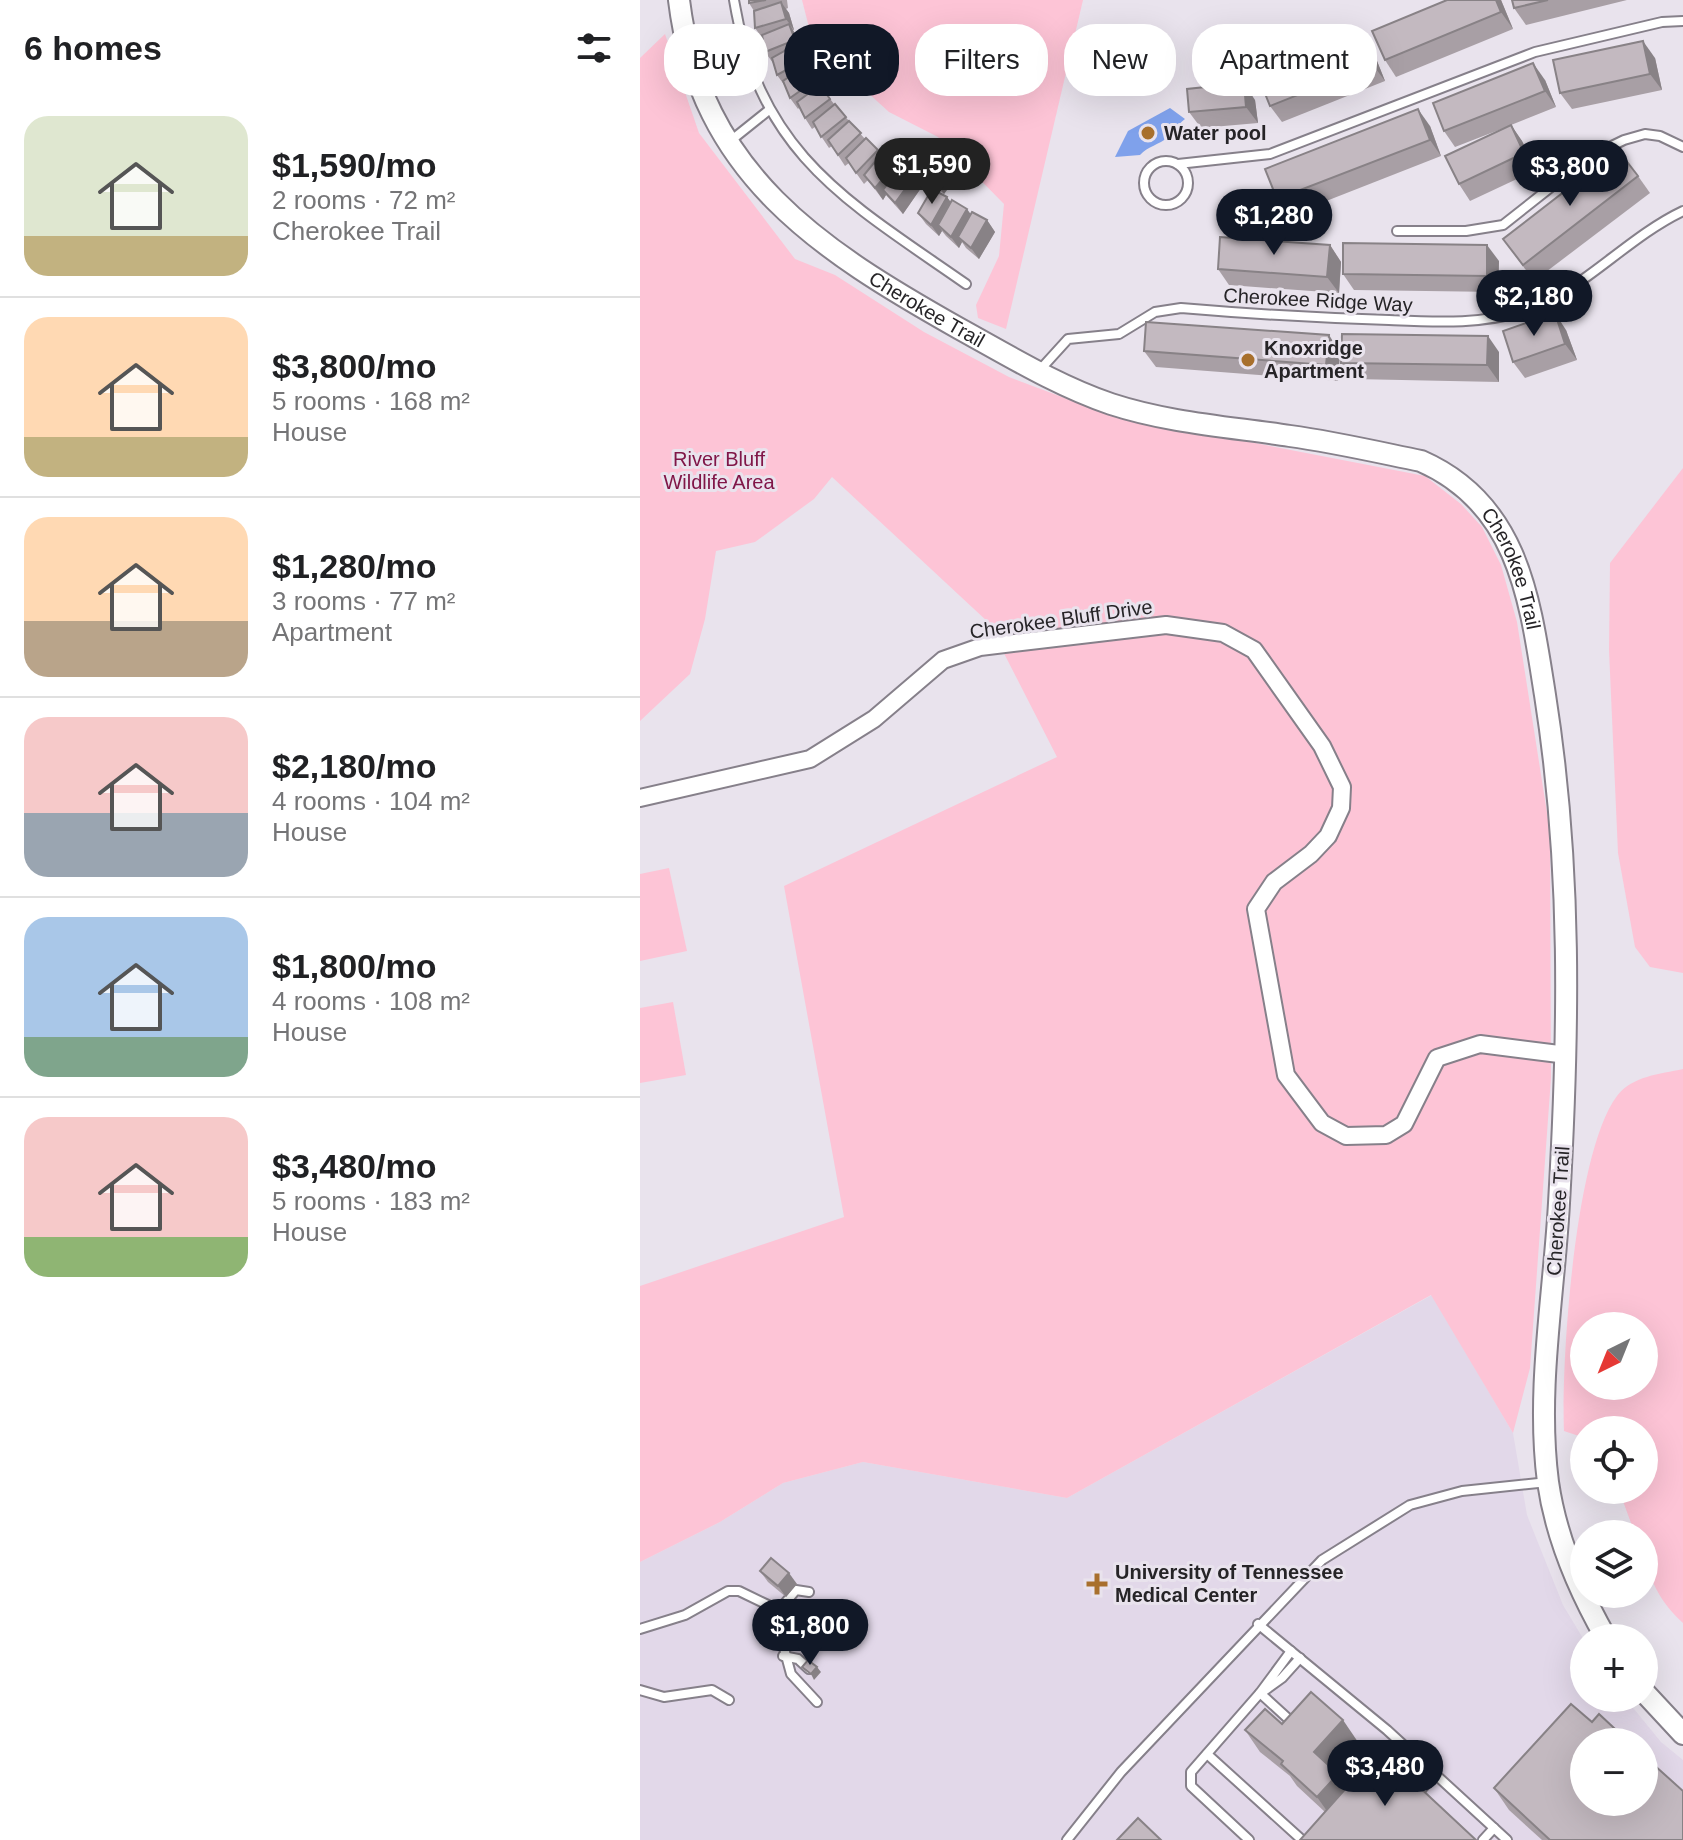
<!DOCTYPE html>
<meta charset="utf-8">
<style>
body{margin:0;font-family:Arial,sans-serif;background:#f2f2f2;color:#202124;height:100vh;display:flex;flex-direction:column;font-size:30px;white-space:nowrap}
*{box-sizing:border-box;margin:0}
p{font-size:26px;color:#757577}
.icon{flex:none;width:44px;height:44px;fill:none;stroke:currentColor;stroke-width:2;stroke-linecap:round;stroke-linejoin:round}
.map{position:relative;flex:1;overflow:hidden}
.sheet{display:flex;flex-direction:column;background:#fff;width:640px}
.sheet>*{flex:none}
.top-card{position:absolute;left:24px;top:24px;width:760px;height:72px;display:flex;gap:16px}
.needle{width:52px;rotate:223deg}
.fabs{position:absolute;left:930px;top:1312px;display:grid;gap:16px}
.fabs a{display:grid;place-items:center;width:88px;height:88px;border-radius:50%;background:#fff;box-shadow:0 8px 32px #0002;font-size:40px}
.price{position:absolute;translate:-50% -68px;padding:0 18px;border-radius:28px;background:#111827;color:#fff;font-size:26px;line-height:52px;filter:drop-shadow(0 2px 4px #0008)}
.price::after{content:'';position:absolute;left:50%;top:48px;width:24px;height:18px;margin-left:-12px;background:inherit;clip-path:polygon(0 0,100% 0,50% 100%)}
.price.current{background:#222;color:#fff}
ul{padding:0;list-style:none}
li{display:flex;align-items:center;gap:24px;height:200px;padding:0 24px}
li+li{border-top:2px solid #e0e0e0}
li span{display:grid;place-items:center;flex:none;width:224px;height:160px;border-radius:24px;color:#555}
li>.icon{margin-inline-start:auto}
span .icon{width:96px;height:96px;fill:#fffc;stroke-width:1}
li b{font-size:34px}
h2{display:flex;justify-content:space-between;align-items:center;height:96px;padding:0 24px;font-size:34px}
.pill{padding:0 28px;border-radius:32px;background:#fff;box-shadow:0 8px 32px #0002;font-size:28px;line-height:72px}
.pill.current{background:#111827;color:#fff}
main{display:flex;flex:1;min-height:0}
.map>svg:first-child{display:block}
</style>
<main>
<section class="sheet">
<h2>6 homes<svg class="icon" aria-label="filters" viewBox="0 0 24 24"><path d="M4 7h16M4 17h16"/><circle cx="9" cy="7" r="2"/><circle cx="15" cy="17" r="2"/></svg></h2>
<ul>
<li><span style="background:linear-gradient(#dfe7d0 75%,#c2b280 0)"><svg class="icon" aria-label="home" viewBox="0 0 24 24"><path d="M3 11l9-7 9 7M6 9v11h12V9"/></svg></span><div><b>$1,590/mo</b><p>2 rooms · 72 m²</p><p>Cherokee Trail</p></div></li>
<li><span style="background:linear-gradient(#ffd9b3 75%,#c2b280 0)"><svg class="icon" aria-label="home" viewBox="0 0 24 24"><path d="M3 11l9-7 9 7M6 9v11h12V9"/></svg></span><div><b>$3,800/mo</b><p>5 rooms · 168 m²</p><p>House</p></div></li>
<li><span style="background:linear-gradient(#ffd9b3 65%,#b9a48a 0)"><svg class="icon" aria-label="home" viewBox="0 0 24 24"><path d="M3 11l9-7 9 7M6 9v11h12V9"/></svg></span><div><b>$1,280/mo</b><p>3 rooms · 77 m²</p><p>Apartment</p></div></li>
<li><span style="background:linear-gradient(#f6c9c9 60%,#9aa5b1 0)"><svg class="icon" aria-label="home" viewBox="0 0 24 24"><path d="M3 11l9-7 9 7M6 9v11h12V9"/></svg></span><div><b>$2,180/mo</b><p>4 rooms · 104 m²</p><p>House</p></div></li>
<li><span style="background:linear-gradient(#a9c7e8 75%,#7fa58c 0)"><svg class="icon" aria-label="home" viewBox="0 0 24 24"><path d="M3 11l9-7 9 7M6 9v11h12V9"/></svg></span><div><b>$1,800/mo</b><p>4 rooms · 108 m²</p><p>House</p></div></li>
<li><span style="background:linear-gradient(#f6c9c9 75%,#8fb573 0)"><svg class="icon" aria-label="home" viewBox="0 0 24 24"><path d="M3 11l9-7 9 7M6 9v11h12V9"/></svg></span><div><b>$3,480/mo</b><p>5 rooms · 183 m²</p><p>House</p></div></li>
</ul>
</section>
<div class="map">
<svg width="1043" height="1840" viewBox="0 0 1043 1840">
<rect width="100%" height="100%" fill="#e9e3ed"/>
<path fill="#e2d8e9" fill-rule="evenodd" d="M792,1295L873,1433L887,1515L923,1605L944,1640V1698H985L1021,1742L1043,1760V1840H0V1562L80,1522L143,1483L223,1462L427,1498ZM944,1742H1004V1802H944Z"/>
<g fill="#fdc4d6" fill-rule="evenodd">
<path d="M162,0H443L366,329L338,318L336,305L359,256L364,204L298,137L249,112L173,43Z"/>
<path d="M25,34L59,133L155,259L195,275L284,332L369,377L470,415L785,476L821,504L842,527L861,565L877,622L910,832L911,1078L890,1368L873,1433L791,1295L427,1498L223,1462L143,1483L80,1522L0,1562V1286L204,1217L144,886L417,757L348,622L192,477L174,499L115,542L76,551L65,619L50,674L0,721V58Z"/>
<path d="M1043,468V973L1010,967L995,947L978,853L969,650L970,563Z"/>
<path d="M29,868L47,951L0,961V874Z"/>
<path d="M33,1002L46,1075L0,1083V1008Z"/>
<path d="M1043,1069V1623C1016,1598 1004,1571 1004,1534H995L979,1490H1004V1430H944L942,1437L924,1431C921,1360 935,1151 977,1096C992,1076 1020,1074 1043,1069ZM1004,1326V1386H944V1326Z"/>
</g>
<path fill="#7fa1eb" d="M530,108L545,119C537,125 535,131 528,137C519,145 508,146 500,155L475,157L488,131Z"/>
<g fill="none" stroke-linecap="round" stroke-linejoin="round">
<defs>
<g id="service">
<path d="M94,0C120,155 207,201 326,284"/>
<path d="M89,142L129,110"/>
<circle cx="526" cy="183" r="22"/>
<path d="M538,164L630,154L895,52L1022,22L1043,21"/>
<path d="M757,231H826L863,225L949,157L984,140L1005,134L1020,136L1043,147"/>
<path d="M398,372L428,339L479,334L515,312L541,308C611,314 680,318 749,320C794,322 846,325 889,309C942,291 988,237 1043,211"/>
<path d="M135,1615L156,1590L169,1592"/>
<path d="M618,1624L747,1730L867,1840"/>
<path d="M0,1629L45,1615L88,1591H99L128,1605L135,1615L151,1674L177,1702"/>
<path d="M143,1656L158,1659L169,1669"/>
<path d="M0,1690L24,1697L72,1690L89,1700"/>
<path d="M624,1691L642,1678L660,1658"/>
<path d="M620,1693L655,1725"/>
<path d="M567,1754L662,1840"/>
<path d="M778,1793L795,1774"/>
<path d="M427,1840L481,1772L682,1560L770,1505L822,1491L908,1482"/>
<path d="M609,1840L551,1786V1772L620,1693L651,1651"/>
<path d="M843,1840L854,1828"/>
</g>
<path id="minor" d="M0,798L170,759L234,719L303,660L340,647L526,625L583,633L614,650L682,746L702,787L701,808L688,836L671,854L634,882L616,909L646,1075L682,1123L706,1136L746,1135L764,1124L797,1058L840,1044L927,1055"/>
<g id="tertiary">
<path id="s1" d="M39,0C60,174 180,250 320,329C369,356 418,386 471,404C529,423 591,427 650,436C694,442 737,452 781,461C879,504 890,600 905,695C932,866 929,1030 919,1203C914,1295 896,1390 908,1482C916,1538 938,1589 966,1638"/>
<path d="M1004,1692L1043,1734"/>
</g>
</defs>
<use href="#service" stroke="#86808a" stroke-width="12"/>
<use href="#minor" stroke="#86808a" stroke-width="20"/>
<use href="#tertiary" stroke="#86808a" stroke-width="24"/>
<use href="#service" stroke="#fff" stroke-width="8"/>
<use href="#minor" stroke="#fff" stroke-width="16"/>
<use href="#tertiary" stroke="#fff" stroke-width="20"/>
</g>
<g fill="#a89fa5">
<path d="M109,0H147L148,8L146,9L149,13L154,30H153L173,71L171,72L184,91L194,104L225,139L238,150L241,154L256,164L259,169L281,188L263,214L246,195L243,200L228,180L224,184L209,163L205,166L192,146L189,148L175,127L172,129L165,118L160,107L158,109L150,98L145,86L137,75L133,63L125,52L123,39L115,28L114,11L109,3Z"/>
<path d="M807,0H861L873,29L756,77L745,60Z"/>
<path d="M872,0H987L886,25L874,8Z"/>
<path d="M733,51L745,81L642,122L630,106Z"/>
<path d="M1015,58L1022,90L932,109L920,93Z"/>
<path d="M905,80L916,107L871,125L882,141L896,170L830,201L819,184L864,128L815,147L804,131Z"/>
<path d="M615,100L618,123L561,128L549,112Z"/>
<path d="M790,126L801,156L648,216L637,199Z"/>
<path d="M284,175L298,176L315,179L304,194L288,181Z"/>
<path d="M998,176L1010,193L894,281L863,239Z"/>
<path d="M307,197L311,203L331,214L347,220L355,232L339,259L326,248L322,242L319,248L306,236L302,231L299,236L286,224L278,213Z"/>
<path d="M690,245L701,262L699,293L589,285L578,269Z"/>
<path d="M859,261L858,292L714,290L703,274Z"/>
<path d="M926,330L937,360L885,378L873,362Z"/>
<path d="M504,351L700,352L698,381L516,367Z"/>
<path d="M859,352V382L713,379L701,363Z"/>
<path d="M120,1571L157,1584L146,1597L128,1582Z"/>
<path d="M952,1722L1043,1840H902L869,1810L854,1788Z"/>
<path d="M642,1724L718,1742L693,1769L707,1787L723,1769L717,1762L836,1840L685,1812L657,1786L650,1776L620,1752L605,1730Z"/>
</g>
<g fill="#888286">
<path d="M856,0H861L873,29L861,12Z"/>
<path d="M141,2L149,13L154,30L146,19Z"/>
<path d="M149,24L156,35L163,51L155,40Z"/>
<path d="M721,35L733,51L745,81L733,65Z"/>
<path d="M1003,41L1015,58L1022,90L1010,74Z"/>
<path d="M157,44L165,55L173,71L165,60Z"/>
<path d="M893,63L905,80L916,107L905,91Z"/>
<path d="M604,83L615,100L618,123L606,107Z"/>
<path d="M778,109L790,126L801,156L790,140Z"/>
<path d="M871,125L882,141L896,170L884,153Z"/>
<path d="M256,164L263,175L243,190L246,195L243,200L235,188Z"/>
<path d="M311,173L315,179L304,194L300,188Z"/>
<path d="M274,177L281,188L263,214L255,203Z"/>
<path d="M307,197L315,208L298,225L302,231L299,236L291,225Z"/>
<path d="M327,209L335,220L318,237L322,242L319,248L311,237Z"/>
<path d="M347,220L355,232L339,259L331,248Z"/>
<path d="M690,245L701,262L699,293L687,277Z"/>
<path d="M847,245L859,261L858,292L847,276Z"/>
<path d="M915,313L926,330L937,360L925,344Z"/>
<path d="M689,335L700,352L698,381L686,365Z"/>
<path d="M848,336L859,352V382L847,365Z"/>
<path d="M149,1573L157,1584L146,1597L138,1586Z"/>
<path d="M177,1667L181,1672L174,1680L171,1674Z"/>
<path d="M703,1720L718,1742L689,1774L674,1752Z"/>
<path d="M698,1774L713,1796L692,1818L677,1797Z"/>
</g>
<g fill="#c3b9c0" stroke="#888286" stroke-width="2">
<path d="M109,0H126L109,3Z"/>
<path d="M807,0H856L861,12L745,60L732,31Z"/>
<path d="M872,0H908L874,8Z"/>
<path d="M141,2L146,19L115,28L114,11Z"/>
<path d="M149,24L155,40L125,52L122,35Z"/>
<path d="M721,35L733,65L630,106L618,76Z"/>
<path d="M1003,41L1010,74L920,93L913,60Z"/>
<path d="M157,44L165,60L137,75L132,58Z"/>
<path d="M893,63L905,91L804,131L793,103Z"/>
<path d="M167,65L177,79L150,98L143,81Z"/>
<path d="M604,83L606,107L549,112L547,89Z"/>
<path d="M180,85L190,99L165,118L157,102Z"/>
<path d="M195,104L206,117L181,137L173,122Z"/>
<path d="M778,109L790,140L637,199L625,169Z"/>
<path d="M209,121L221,133L198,155L188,140Z"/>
<path d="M871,125L884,153L819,184L805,156Z"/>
<path d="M226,138L238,150L216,173L206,158Z"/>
<path d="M978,150L998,176L883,265L863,239Z"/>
<path d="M242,153L256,164L235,188L224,175Z"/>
<path d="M260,167L274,177L255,203L243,190Z"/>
<path d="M303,168L311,173L300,188L284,175L289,169L298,176Z"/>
<path d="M292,189L307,197L291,225L278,213Z"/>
<path d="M312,200L327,209L311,237L298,225Z"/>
<path d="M332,212L347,220L331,248L318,237Z"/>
<path d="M580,237L690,245L687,277L578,269Z"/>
<path d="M703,243L847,245V276L703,274Z"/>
<path d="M915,313L925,344L873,362L863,331Z"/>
<path d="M506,322L689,335L686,365L504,351Z"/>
<path d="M702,334L848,336L847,365L701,363Z"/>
<path d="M131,1558L149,1573L138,1586L120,1571Z"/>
<path d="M168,1660L177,1667L171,1674L162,1667Z"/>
<path d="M671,1692L703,1720L674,1752L698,1774L677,1797L641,1764L643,1761L605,1730L625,1709L642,1724Z"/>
<path d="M931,1704L952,1722L959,1714L989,1742H944V1802H1004V1756L1043,1791V1840H910L854,1788Z"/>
<path d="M732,1743L836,1840H660L724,1768L717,1762Z"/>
<path d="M498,1818L521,1840H477Z"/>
</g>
<g fill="#a8702d" stroke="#e9e3ed" stroke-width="3">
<circle cx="508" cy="133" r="8"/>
<circle cx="608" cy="360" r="8"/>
<path d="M453 1572h8v8h8v8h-8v8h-8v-8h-8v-8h8z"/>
</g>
<g text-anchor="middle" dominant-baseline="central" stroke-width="6" stroke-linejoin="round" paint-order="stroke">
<g font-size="20" font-weight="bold" fill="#262427" stroke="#e9e3ed" text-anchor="start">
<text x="524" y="133">Water pool</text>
<text x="624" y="348">Knoxridge<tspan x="624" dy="23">Apartment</tspan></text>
<text x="475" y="1572">University of Tennessee<tspan x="475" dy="23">Medical Center</tspan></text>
</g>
<g font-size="20" fill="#262427" stroke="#e9e3ed">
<text transform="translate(678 300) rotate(3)">Cherokee Ridge Way</text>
<text stroke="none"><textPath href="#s1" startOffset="414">Cherokee Trail</textPath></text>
<text stroke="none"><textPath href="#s1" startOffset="1084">Cherokee Trail</textPath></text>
<text transform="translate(421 619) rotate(-8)">Cherokee Bluff Drive</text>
<text transform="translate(918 1211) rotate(-86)">Cherokee Trail</text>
</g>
<g font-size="20" fill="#801648" stroke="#e9e3ed">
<text x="79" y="459">River Bluff<tspan x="79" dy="23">Wildlife Area</tspan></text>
</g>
</g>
</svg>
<div class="fabs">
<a><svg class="needle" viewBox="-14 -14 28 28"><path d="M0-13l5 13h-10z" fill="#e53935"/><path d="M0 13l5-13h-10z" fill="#757577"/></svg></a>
<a><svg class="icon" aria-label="locate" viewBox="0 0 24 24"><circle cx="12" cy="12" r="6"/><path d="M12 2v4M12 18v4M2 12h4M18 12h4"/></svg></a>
<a><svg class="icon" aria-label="layers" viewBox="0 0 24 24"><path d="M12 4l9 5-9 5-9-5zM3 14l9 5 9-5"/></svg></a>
<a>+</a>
<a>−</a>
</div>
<b class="price current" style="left:292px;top:206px">$1,590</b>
<b class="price" style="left:930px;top:208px">$3,800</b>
<b class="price" style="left:634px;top:257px">$1,280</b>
<b class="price" style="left:894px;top:338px">$2,180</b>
<b class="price" style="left:170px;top:1667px">$1,800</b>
<b class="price" style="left:745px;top:1808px">$3,480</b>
<div class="top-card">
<a class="pill">Buy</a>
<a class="pill current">Rent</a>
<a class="pill">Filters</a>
<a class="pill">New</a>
<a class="pill">Apartment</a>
</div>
</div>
</main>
